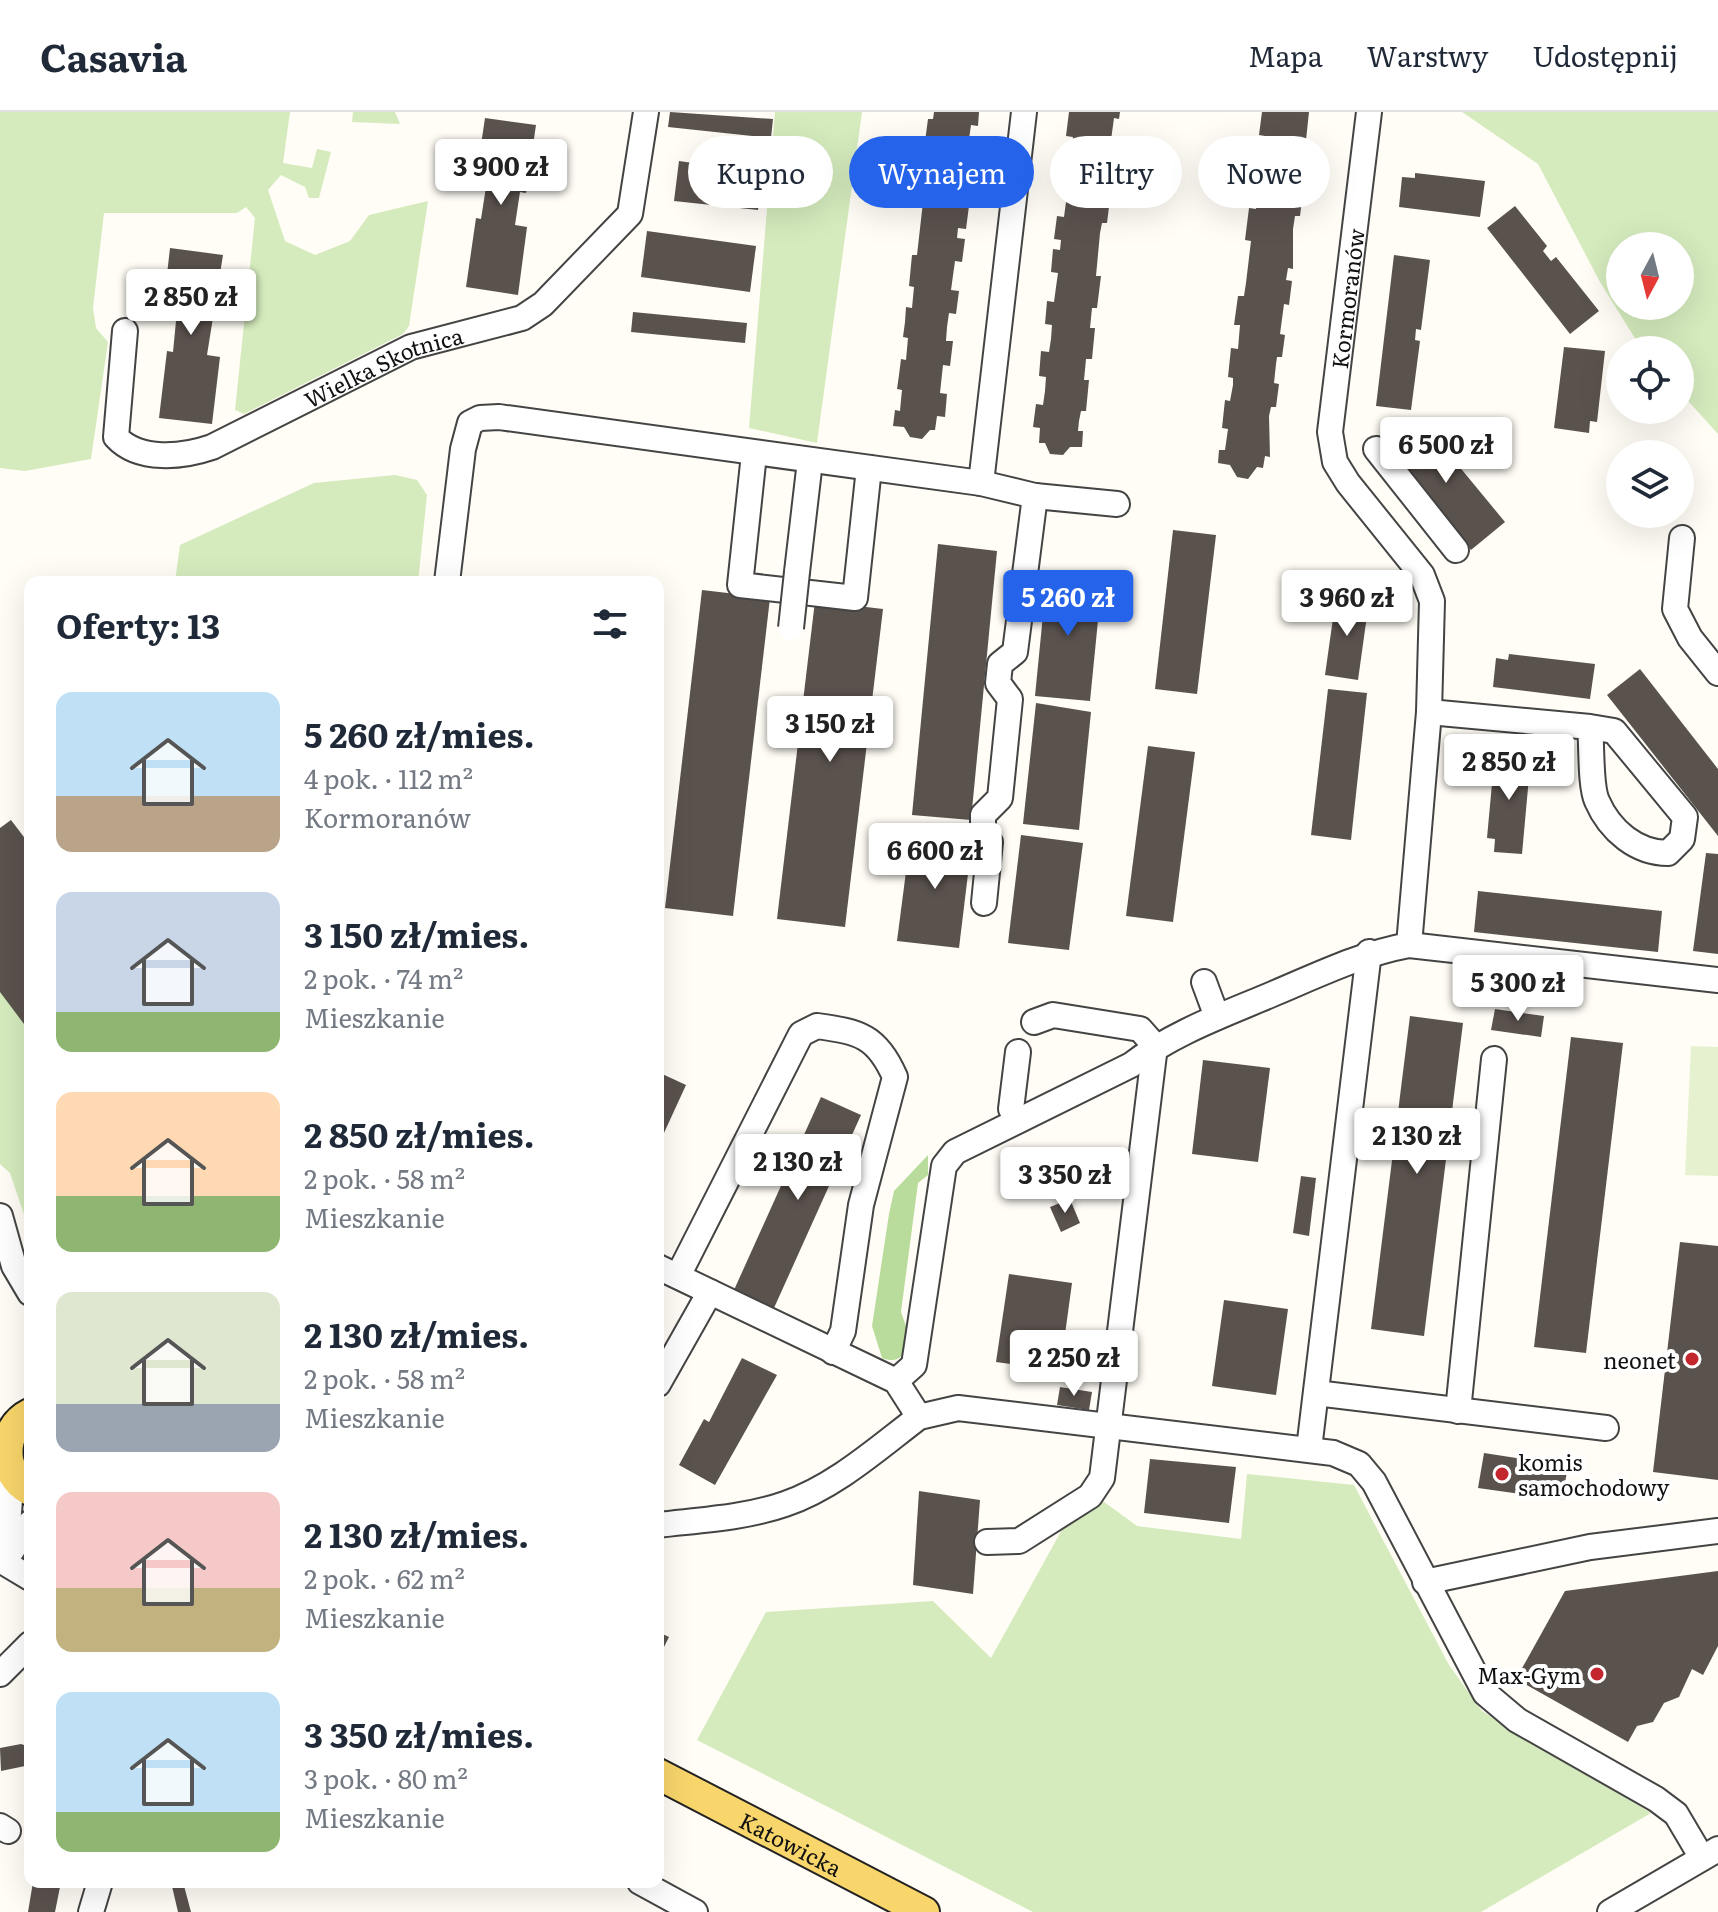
<!DOCTYPE html>
<html lang="pl">
<meta charset="utf-8">
<style>
body{margin:0;font-family:Literata,serif;background:#f6f6f7;color:#1f2937;height:100vh;display:flex;flex-direction:column;font-size:30px;white-space:nowrap}
*{box-sizing:border-box;margin:0}
p{font-size:26px;color:#747a83}
.icon{flex:none;width:44px;height:44px;fill:none;stroke:currentColor;stroke-width:2;stroke-linecap:round;stroke-linejoin:round}
.map{position:relative;flex:1;overflow:hidden}
.panel{position:absolute;left:24px;top:464px;width:640px;height:1312px;display:flex;flex-direction:column;background:#fff;border-radius:16px;box-shadow:0 8px 32px #0002}
.panel>*{flex:none}
.top-card{position:absolute;left:688px;top:24px;width:760px;height:72px;display:flex;gap:16px}
.needle{width:52px;rotate:187deg}
.buttons{position:absolute;left:1606px;top:120px;display:grid;gap:16px}
.buttons a{display:grid;place-items:center;width:88px;height:88px;border-radius:50%;background:#fff;box-shadow:0 8px 32px #0002;font-size:40px}
.price{position:absolute;translate:-50% -68px;padding:0 18px;border-radius:8px;background:#fff;color:#222;font-size:26px;line-height:52px;filter:drop-shadow(0 2px 4px #0008)}
.price::after{content:'';position:absolute;left:50%;top:48px;width:24px;height:18px;margin-left:-12px;background:inherit;clip-path:polygon(0 0,100% 0,50% 100%)}
.price.current{background:#2563eb;color:#fff}
ul{padding:0;list-style:none}
li{display:flex;align-items:center;gap:24px;height:200px;padding:0 32px}
li span{display:grid;place-items:center;flex:none;width:224px;height:160px;border-radius:16px;color:#555}
li>.icon{margin-inline-start:auto}
span .icon{width:96px;height:96px;fill:#fffc;stroke-width:1}
li b{font-size:34px}
h2{display:flex;justify-content:space-between;align-items:center;height:96px;padding:0 32px;font-size:34px}
.tag{padding:0 28px;border-radius:36px;background:#fff;box-shadow:0 8px 32px #0002;font-size:28px;line-height:72px}
.tag.current{background:#2563eb;color:#fff}
header{display:flex;align-items:center;gap:48px;box-sizing:border-box;height:112px;padding:0 40px;background:#fff;border-bottom:2px solid #e0e1e3}
header strong{font-size:38px}
nav{display:flex;gap:44px;margin-inline-start:auto;font-size:28px}
.map>svg:first-child{display:block}
</style>
<header>
<strong>Casavia</strong>
<nav><a>Mapa</a><a>Warstwy</a><a>Udostępnij</a></nav>
</header>
<div class="map">
<svg width="1718" height="1800" viewBox="0 0 1718 1800">
<rect width="100%" height="100%" fill="#fffdf5"/>
<g fill="#d5ebbd" fill-rule="evenodd">
<path d="M0,0H290L283,51L312,56L317,37L331,40L319,86H309L305,75L281,63L268,78L285,129L315,143L350,129L369,103L428,89L409,214L403,222L244,302L235,298L255,106L246,95L237,101H104L93,196L96,216L108,230L91,347L25,359L0,356Z"/>
<path d="M353,0H395L400,12L352,10Z"/>
<path d="M775,0H862L817,331L749,316Z"/>
<path d="M1462,0H1718V322L1680,280V238L1641,236L1600,170L1538,52ZM1620,134H1680V194H1620Z"/>
<path d="M395,363L417,368L427,383L418,470H175L180,433L314,371Z"/>
<path d="M0,735L30,760V1120L10,1061L0,1052Z"/>
<path d="M1247,1362L1354,1373L1449,1553L1482,1599L1651,1701L1481,1800H1033L697,1628L766,1500L933,1489L991,1546L1085,1376L1137,1414L1241,1427Z"/>
</g>
<path fill="#b9dc9c" d="M928,1043V1063L918,1071L901,1200L912,1231C904,1244 898,1252 882,1246L872,1214L889,1102L894,1079Z"/>
<path fill="#e6f2cf" d="M1691,934L1718,935V1064L1685,1063Z"/>
<g fill="#5a524d">
<path d="M670,0L773,7L771,26L668,15Z"/>
<path d="M934,0H979L978,14L971,13L967,41H975L972,65L965,64L963,78L961,93L969,94L966,117L958,116L957,126L965,127L962,150L955,149L951,178L959,179L956,202L949,201L947,215L946,229H953L950,254L943,253L940,281L947,282L945,305L937,304L935,318H930L922,327L910,325L904,315L893,314L895,298L900,299L901,288L902,278L897,277L899,263L901,247L906,248L908,226L903,225L905,210L906,195L912,196L914,175L909,174L912,143H917L923,90L918,89L922,58H927L929,38L924,37L928,7H933Z"/>
<path d="M1069,0H1120L1119,7L1114,6L1111,28H1117L1113,59H1108L1107,68L1106,79H1111L1107,111H1102L1100,121L1096,164H1101L1097,196H1092L1090,216H1095L1092,247H1086L1084,268H1089L1086,299H1081L1079,309L1078,319H1083L1082,335H1070L1063,343L1050,342L1045,331H1039L1040,316L1033,315L1036,292L1043,293L1045,279L1046,265L1039,264L1041,239L1049,240L1051,227L1052,213L1045,212L1047,189L1054,190L1056,175L1058,161L1051,160L1053,137L1060,138L1061,128L1054,127L1057,104L1064,105L1066,90L1067,76L1060,75L1063,52H1070L1073,25L1066,24Z"/>
<path d="M1262,0H1309L1306,28H1310L1298,80H1303L1300,104H1295L1293,117V157L1288,156L1286,168L1292,169L1289,193L1284,192L1280,222L1285,223L1282,245H1277L1276,252L1274,271L1279,272L1276,295H1271L1269,304L1270,345L1265,344L1263,356L1257,355L1248,367L1237,365L1230,353L1218,351L1219,338H1225L1228,317L1222,316L1225,288L1230,289L1233,273V266L1228,265L1231,236L1238,237L1240,213H1234L1238,184H1244L1246,171L1251,129L1245,128L1249,96L1256,97L1259,75L1252,74L1256,46L1262,47L1265,24L1259,23Z"/>
<path d="M485,6L536,13L526,81L520,80L515,113L527,115L518,183L466,175L476,106L481,107L486,75L475,73Z"/>
<path d="M708,47L764,55L758,98L674,89L679,49L707,53Z"/>
<path d="M1415,61L1485,69L1480,105L1399,95L1402,65L1415,66Z"/>
<path d="M1515,94L1547,134L1543,139L1551,149L1556,145L1599,199L1570,222L1487,116Z"/>
<path d="M647,119L756,134L750,180L641,165Z"/>
<path d="M170,136L223,143L207,243L220,245L212,312L159,306L167,239L173,240L176,209L162,207Z"/>
<path d="M1394,143L1430,148L1421,218L1416,217L1415,228L1420,229L1411,298L1376,294Z"/>
<path d="M633,200L747,211L745,231L631,220Z"/>
<path d="M1564,235L1605,239L1597,310L1590,309L1589,321L1554,316Z"/>
<path d="M1420,307L1505,410L1471,438L1388,333Z"/>
<path d="M1173,418L1216,423L1197,582L1155,577Z"/>
<path d="M938,432L997,439L971,708L912,703Z"/>
<path d="M1047,462L1102,468L1090,589L1035,584Z"/>
<path d="M702,478L770,486L733,804L665,796Z"/>
<path d="M1336,485L1369,489L1358,568L1325,563Z"/>
<path d="M815,489L883,497L845,815L777,807Z"/>
<path d="M1509,542L1595,552L1590,587L1493,575L1496,546L1508,548Z"/>
<path d="M1640,557L1718,657V724L1607,583Z"/>
<path d="M1328,577L1367,581L1351,728L1311,723Z"/>
<path d="M1036,591L1091,600L1079,718L1023,712Z"/>
<path d="M1148,634L1195,640L1173,810L1126,804Z"/>
<path d="M1495,639L1531,643L1522,742L1494,740L1495,727L1487,726Z"/>
<path d="M11,708L30,733V920L0,880V716Z"/>
<path d="M911,721L972,729L959,836L897,829Z"/>
<path d="M1021,723L1083,731L1069,838L1008,831Z"/>
<path d="M1706,741L1718,742V842L1693,839Z"/>
<path d="M1478,779L1662,799L1658,840L1474,820Z"/>
<path d="M1495,897L1544,904L1541,925L1491,918Z"/>
<path d="M1410,904L1463,911L1424,1224L1371,1217Z"/>
<path d="M1571,925L1623,931L1586,1241L1534,1235Z"/>
<path d="M1203,948L1270,956L1258,1050L1192,1042Z"/>
<path d="M658,960L686,973L658,1034Z"/>
<path d="M821,985L861,1003L774,1196L734,1178Z"/>
<path d="M1301,1064L1316,1066L1309,1124L1293,1121Z"/>
<path d="M1070,1087L1080,1111L1061,1120L1050,1095Z"/>
<path d="M1680,1130L1718,1134V1368L1653,1360Z"/>
<path d="M1009,1162L1072,1171L1060,1259L996,1250Z"/>
<path d="M1224,1188L1288,1197L1276,1283L1212,1274Z"/>
<path d="M742,1246L777,1263L715,1373L679,1353L704,1307L709,1310Z"/>
<path d="M1060,1275L1092,1280L1089,1298L1057,1293Z"/>
<path d="M1484,1341L1568,1354L1562,1388L1478,1376Z"/>
<path d="M1150,1347L1236,1355L1229,1411L1144,1401Z"/>
<path d="M919,1379L980,1388L973,1482L913,1473Z"/>
<path d="M1718,1459V1534L1703,1563L1692,1557L1679,1585L1664,1591L1653,1610L1637,1614L1628,1630L1516,1567L1565,1479Z"/>
<path d="M658,1520L669,1525L658,1547Z"/>
<path d="M21,1632L30,1635V1653L1,1659L0,1636Z"/>
<path d="M33,1770H61L55,1800H28Z"/>
<path d="M171,1770H183L191,1800H178Z"/>
</g>
<g fill="none" stroke-linecap="round" stroke-linejoin="round">
<defs>
<g id="minor">
<path id="s1" d="M125,219L116,325C139,350 183,345 212,335L411,235L522,206L543,192L630,102L646,0"/>
<path d="M1376,337L1456,438"/>
<path d="M754,342L740,473L855,486L869,356"/>
<path d="M981,371L1024,0"/>
<path d="M1682,426L1675,497L1690,526L1718,561"/>
<path d="M797,460L810,349"/>
<path d="M447,470L463,337L470,311L480,306L499,305L981,371L1035,384L1117,392"/>
<path d="M1429,600L1590,615L1614,619L1685,705L1682,727L1668,741C1637,741 1610,719 1597,689C1590,674 1592,633 1590,615"/>
<path d="M984,791L990,730L983,720V703L1000,686L1010,587L998,571L1000,552L1015,540L1035,384"/>
<path d="M1409,833L1718,868"/>
<path d="M1204,870L1217,905"/>
<path d="M1017,1009L1011,997L1018,940"/>
<path d="M0,1104L14,1154L30,1181"/>
<path d="M658,1155L896,1269L919,1305"/>
<path d="M678,1164L801,922L817,914C860,920 877,924 895,965L861,1093L843,1219L833,1240"/>
<path id="s2" d="M896,1269L914,1253L944,1054L955,1040L1131,953C1174,920 1226,902 1275,881C1320,862 1361,842 1409,833L1429,600L1432,489L1422,463L1348,371L1335,350L1330,320L1369,0"/>
<path d="M658,1272L710,1180"/>
<path d="M1316,1281L1606,1316"/>
<path d="M1458,1299L1494,947"/>
<path d="M1309,1337L1369,840"/>
<path d="M658,1413C700,1408 745,1406 785,1392C835,1375 878,1336 919,1305L958,1296L1333,1341L1359,1352L1374,1370L1485,1581L1517,1608L1656,1687L1676,1702L1702,1746"/>
<path d="M987,1430L1019,1429L1090,1384L1102,1366L1155,934L1140,917L1053,903L1034,910"/>
<path d="M0,1448L30,1466"/>
<path d="M5,1449L12,1364"/>
<path d="M5,1449L30,1411"/>
<path d="M1425,1470L1590,1435L1718,1419"/>
<path d="M0,1562L30,1532"/>
<path d="M0,1714L8,1719"/>
<path d="M640,1770L695,1800"/>
<path d="M91,1800L100,1770"/>
<path d="M1610,1800L1718,1737"/>
</g>
<g id="major">
<path d="M30,1302C0,1317 0,1362 30,1378"/>
<path id="s3" d="M658,1662L924,1800"/>
</g>
</defs>
<use href="#minor" stroke="#444" stroke-width="28"/>
<use href="#major" stroke="#222" stroke-width="34"/>
<use href="#minor" stroke="#fff" stroke-width="24"/>
<use href="#major" stroke="#f9d66b" stroke-width="30"/>
<defs>
<path id="minor-bridge" d="M791,516L797,460"/>
</defs>
<use href="#minor-bridge" stroke="#444" stroke-width="28" stroke-linecap="butt"/>
<use href="#minor-bridge" stroke="#fff" stroke-width="24"/>
</g>
<g fill="#c4262e" stroke="#fff" stroke-width="3">
<circle cx="1692" cy="1247" r="8"/>
<circle cx="1502" cy="1362" r="8"/>
<circle cx="1597" cy="1562" r="8"/>
</g>
<g text-anchor="middle" dominant-baseline="central" stroke-width="8" stroke-linejoin="round" paint-order="stroke">
<g font-size="22" fill="#111" stroke="#fff">
<text stroke="none"><textPath href="#s2" startOffset="1424">Kormoranów</textPath></text>
<text stroke="none"><textPath href="#s1" startOffset="398">Wielka Skotnica</textPath></text>
<text stroke="none"><textPath href="#s3" startOffset="150">Katowicka</textPath></text>
</g>
<g font-size="22" fill="#111" stroke="#fff" text-anchor="end">
<text x="1676" y="1247">neonet</text>
<text x="1518" y="1349" text-anchor="start">komis<tspan x="1518" dy="25">samochodowy</tspan></text>
<text x="1581" y="1562">Max-Gym</text>
</g>
</g>
</svg>
<div class="buttons">
<a><svg class="needle" viewBox="-14 -14 28 28"><path d="M0-13l5 13h-10z" fill="#e53935"/><path d="M0 13l5-13h-10z" fill="#747a83"/></svg></a>
<a><svg class="icon" aria-label="locate" viewBox="0 0 24 24"><circle cx="12" cy="12" r="6"/><path d="M12 2v4M12 18v4M2 12h4M18 12h4"/></svg></a>
<a><svg class="icon" aria-label="layers" viewBox="0 0 24 24"><path d="M12 4l9 5-9 5-9-5zM3 14l9 5 9-5"/></svg></a>
</div>
<b class="price" style="left:501px;top:95px">3 900 zł</b>
<b class="price" style="left:191px;top:225px">2 850 zł</b>
<b class="price" style="left:1446px;top:373px">6 500 zł</b>
<b class="price current" style="left:1068px;top:526px">5 260 zł</b>
<b class="price" style="left:1347px;top:526px">3 960 zł</b>
<b class="price" style="left:830px;top:652px">3 150 zł</b>
<b class="price" style="left:1509px;top:690px">2 850 zł</b>
<b class="price" style="left:935px;top:779px">6 600 zł</b>
<b class="price" style="left:1518px;top:911px">5 300 zł</b>
<b class="price" style="left:1417px;top:1064px">2 130 zł</b>
<b class="price" style="left:798px;top:1090px">2 130 zł</b>
<b class="price" style="left:1065px;top:1103px">3 350 zł</b>
<b class="price" style="left:1074px;top:1286px">2 250 zł</b>
<div class="top-card">
<a class="tag">Kupno</a>
<a class="tag current">Wynajem</a>
<a class="tag">Filtry</a>
<a class="tag">Nowe</a>
</div>
<section class="panel">
<h2>Oferty: 13<svg class="icon" aria-label="filters" viewBox="0 0 24 24"><path d="M4 7h16M4 17h16"/><circle cx="9" cy="7" r="2"/><circle cx="15" cy="17" r="2"/></svg></h2>
<ul>
<li><span style="background:linear-gradient(#bfe0f5 65%,#b9a48a 0)"><svg class="icon" aria-label="home" viewBox="0 0 24 24"><path d="M3 11l9-7 9 7M6 9v11h12V9"/></svg></span><div><b>5 260 zł/mies.</b><p>4 pok. · 112 m²</p><p>Kormoranów</p></div></li>
<li><span style="background:linear-gradient(#c9d6e8 75%,#8fb573 0)"><svg class="icon" aria-label="home" viewBox="0 0 24 24"><path d="M3 11l9-7 9 7M6 9v11h12V9"/></svg></span><div><b>3 150 zł/mies.</b><p>2 pok. · 74 m²</p><p>Mieszkanie</p></div></li>
<li><span style="background:linear-gradient(#ffd9b3 65%,#8fb573 0)"><svg class="icon" aria-label="home" viewBox="0 0 24 24"><path d="M3 11l9-7 9 7M6 9v11h12V9"/></svg></span><div><b>2 850 zł/mies.</b><p>2 pok. · 58 m²</p><p>Mieszkanie</p></div></li>
<li><span style="background:linear-gradient(#dfe7d0 70%,#9aa5b1 0)"><svg class="icon" aria-label="home" viewBox="0 0 24 24"><path d="M3 11l9-7 9 7M6 9v11h12V9"/></svg></span><div><b>2 130 zł/mies.</b><p>2 pok. · 58 m²</p><p>Mieszkanie</p></div></li>
<li><span style="background:linear-gradient(#f6c9c9 60%,#c2b280 0)"><svg class="icon" aria-label="home" viewBox="0 0 24 24"><path d="M3 11l9-7 9 7M6 9v11h12V9"/></svg></span><div><b>2 130 zł/mies.</b><p>2 pok. · 62 m²</p><p>Mieszkanie</p></div></li>
<li><span style="background:linear-gradient(#bfe0f5 75%,#8fb573 0)"><svg class="icon" aria-label="home" viewBox="0 0 24 24"><path d="M3 11l9-7 9 7M6 9v11h12V9"/></svg></span><div><b>3 350 zł/mies.</b><p>3 pok. · 80 m²</p><p>Mieszkanie</p></div></li>
</ul>
</section>
</div>
